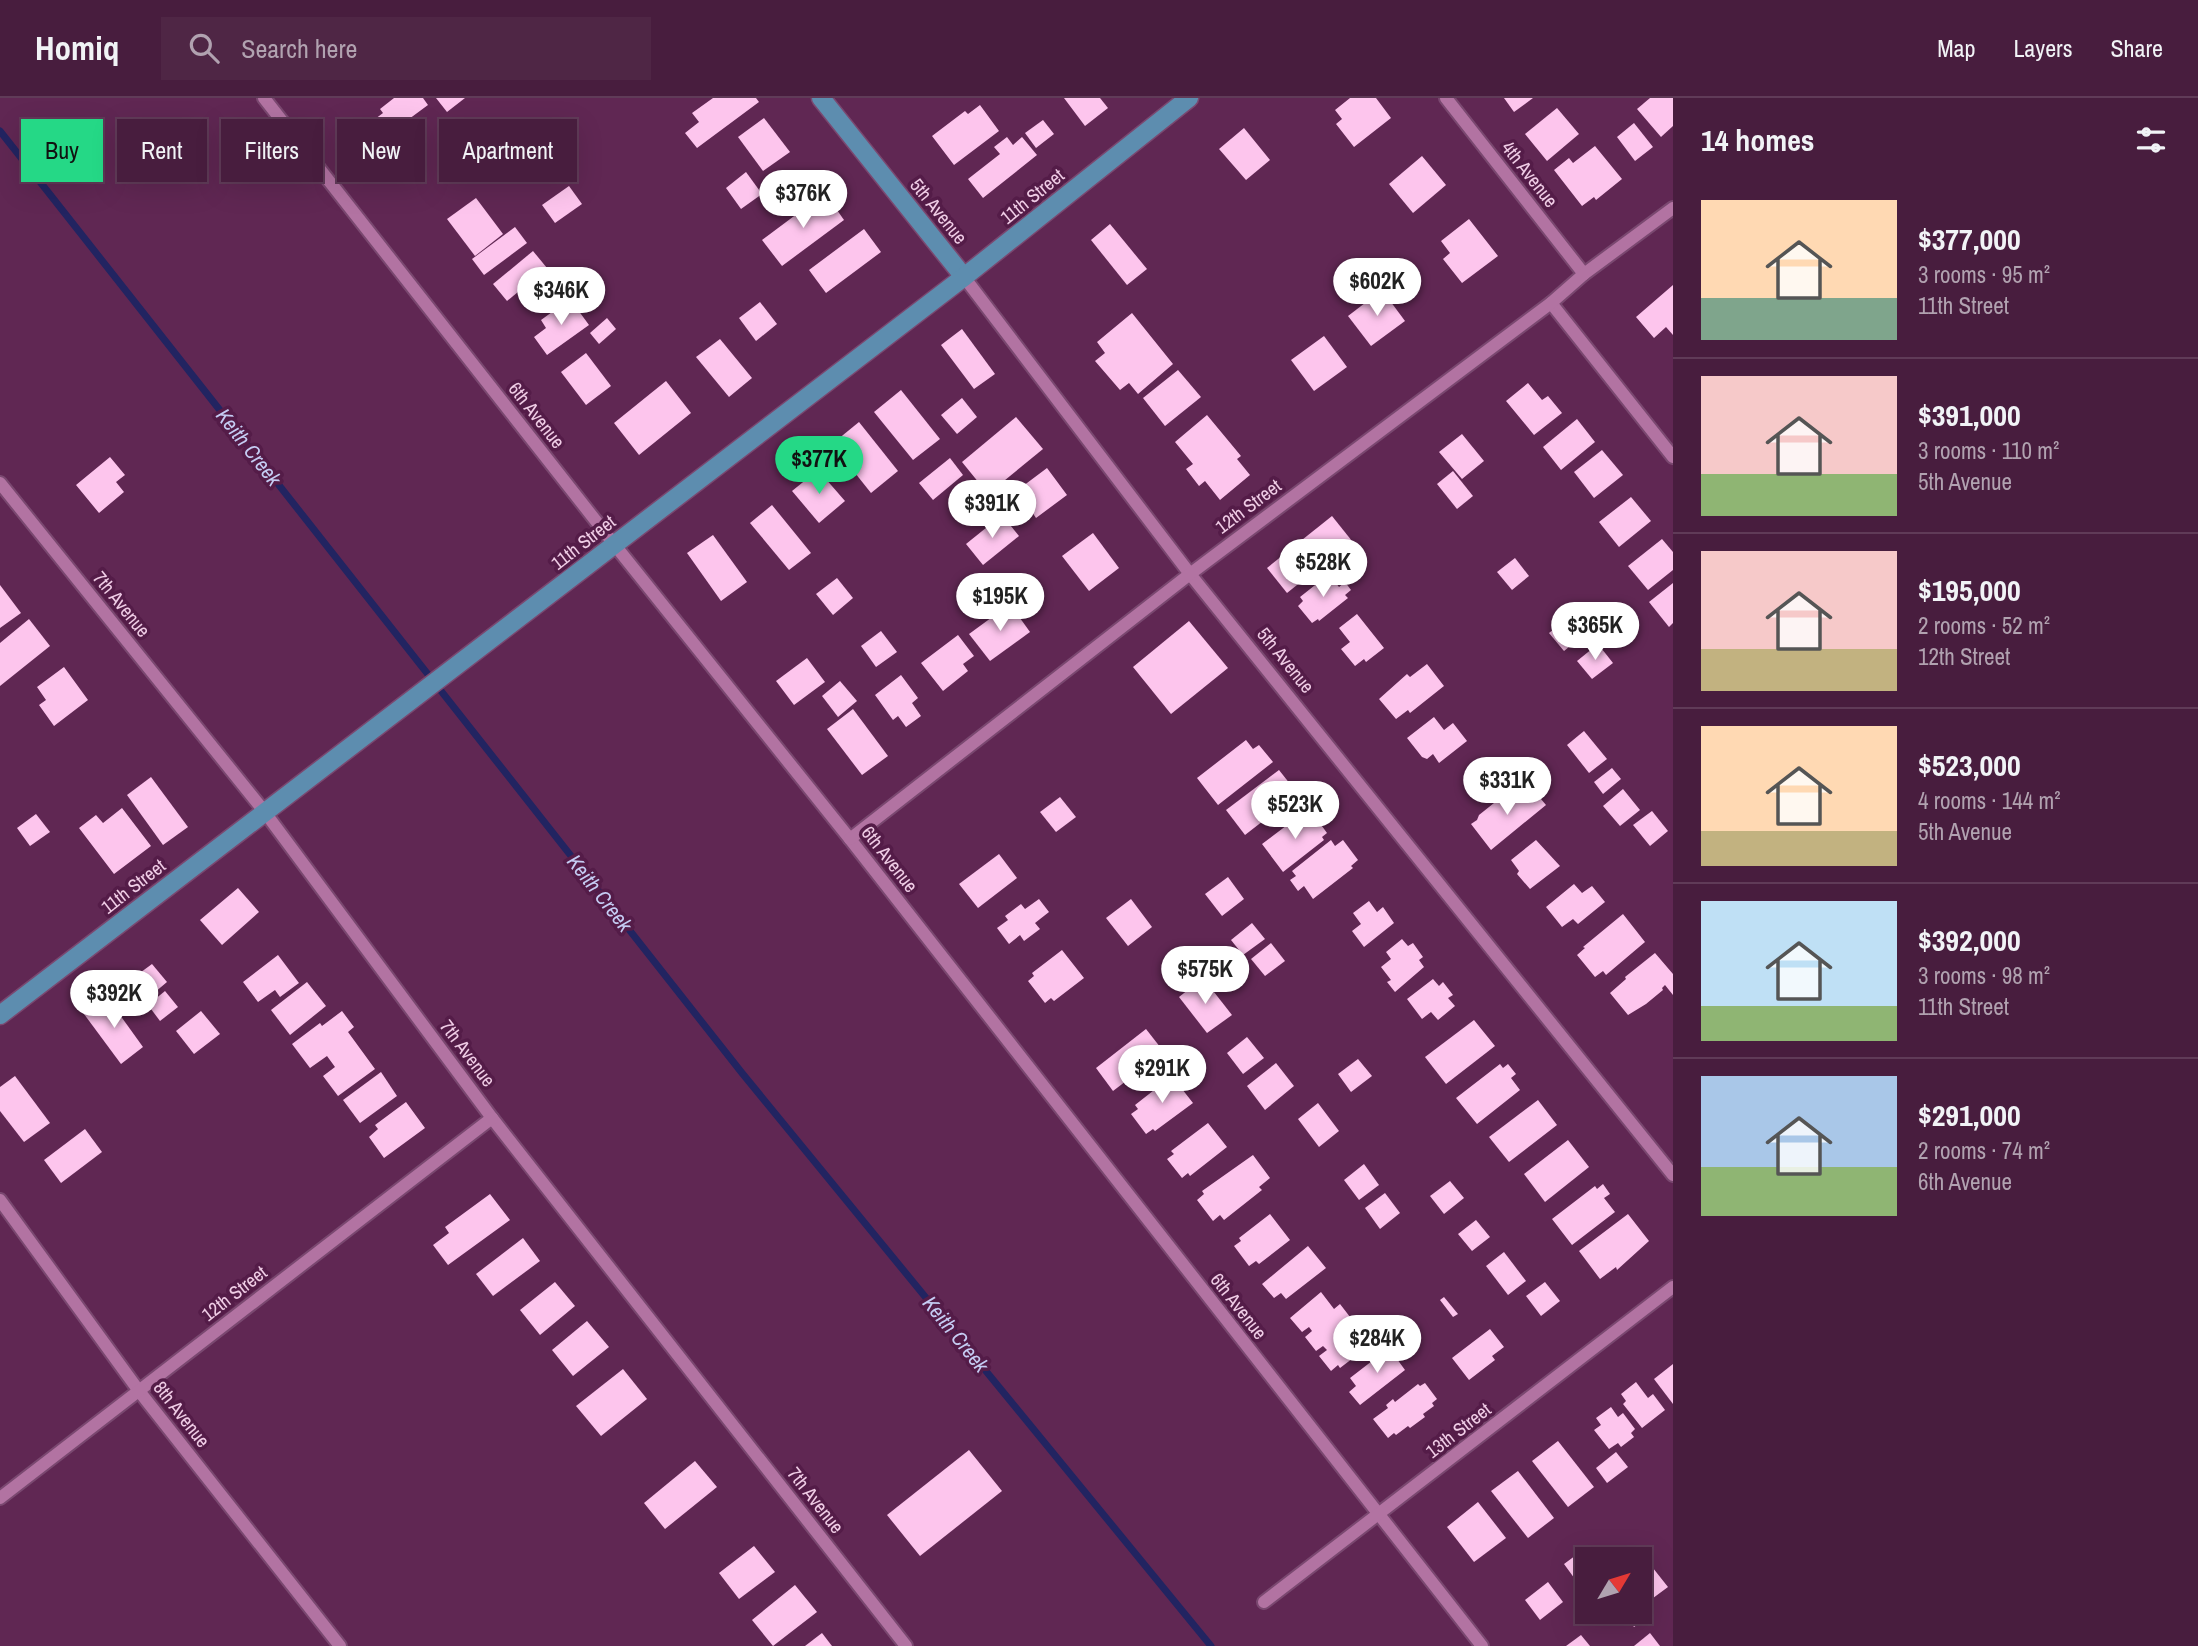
<!DOCTYPE html>
<meta charset="utf-8">
<style>
body{margin:0;font-family:"Archivo Narrow",sans-serif;background:#4f2645;color:#f1f3f6;height:100vh;display:flex;flex-direction:column;font-size:26px;white-space:nowrap}
*{box-sizing:border-box;margin:0}
p{font-size:23px;color:#b1a2b0}
.icon{flex:none;width:38px;height:38px;fill:none;stroke:currentColor;stroke-width:2;stroke-linecap:round;stroke-linejoin:round}
.map{position:relative;flex:1;overflow:hidden}
.panel{display:flex;flex-direction:column;background:#481d3e;width:525px}
.panel>*{flex:none}
.hud{position:absolute;left:21px;top:21px;width:665px;height:63px;display:flex;gap:14px}
.needle{width:46px;rotate:52deg}
.buttons{position:absolute;left:1575px;top:1449px;display:grid;gap:14px}
.buttons a{display:grid;place-items:center;width:77px;height:77px;border-radius:0px;background:#481d3e;box-shadow:0 7px 28px #0002,0 0 0 2px #603b58;font-size:35px}
.price{position:absolute;translate:-50% -60px;padding:0 16px;border-radius:24px;background:#fff;color:#222;font-size:23px;line-height:46px;filter:drop-shadow(0 2px 4px #0008)}
.price::after{content:'';position:absolute;left:50%;top:42px;width:21px;height:16px;margin-left:-10px;background:inherit;clip-path:polygon(0 0,100% 0,50% 100%)}
.price.active{background:#25d886;color:#111}
ul{padding:0;list-style:none}
li{display:flex;align-items:center;gap:21px;height:175px;padding:0 28px}
li+li{border-top:2px solid #603b58}
li span{display:grid;place-items:center;flex:none;width:196px;height:140px;border-radius:0px;color:#555}
li>.icon{margin-inline-start:auto}
span .icon{width:84px;height:84px;fill:#fffc;stroke-width:1}
li b{font-size:30px}
h2{display:flex;justify-content:space-between;align-items:center;height:84px;padding:0 28px;font-size:30px}
.tag{padding:0 24px;border-radius:0px;background:#481d3e;box-shadow:0 7px 28px #0002,0 0 0 2px #603b58;font-size:24px;line-height:63px}
.tag.active{background:#25d886;color:#111}
header{display:flex;align-items:center;gap:42px;box-sizing:border-box;height:98px;padding:0 35px;background:#481d3e;border-bottom:2px solid #603b58}
header strong{font-size:33px}
nav{display:flex;gap:38px;margin-inline-start:auto;font-size:24px}
.search{width:490px;height:63px;background:#4f2645;display:flex;align-items:center;gap:18px;box-sizing:border-box;padding:0 24px;border-radius:0px;color:#b1a2b0;font-size:26px}
main{display:flex;flex:1;min-height:0}
.map>svg:first-child{display:block}
</style>
<header>
<strong>Homiq</strong>
<div class="search"><svg class="icon" aria-label="search" viewBox="0 0 24 24"><circle cx="10" cy="10" r="6"/><path d="M15 15l6 6"/></svg>Search here</div>
<nav><a>Map</a><a>Layers</a><a>Share</a></nav>
</header>
<main>
<div class="map">
<svg width="1673" height="1548" viewBox="0 0 1673 1548">
<rect width="100%" height="100%" fill="#602753"/>
<g fill="none" stroke-linecap="round" stroke-linejoin="round">
<path stroke="#222461" stroke-width="7" d="M0,33L742,975L1211,1548"/>
</g>
<g fill="#fdc5ed">
<path d="M394,0H423L428,7L409,21L416,31L387,53L367,27L383,15L380,11Z"/>
<path d="M436,0H465L447,14Z"/>
<path d="M713,0H756L759,4L697,50L685,35L699,24L692,15Z"/>
<path d="M1064,0H1100L1108,10L1085,28Z"/>
<path d="M1350,0H1376L1391,20L1354,49L1336,26L1342,21L1335,12Z"/>
<path d="M1504,0H1533L1514,14Z"/>
<path d="M1650,0H1673V28L1661,39L1637,11Z"/>
<path d="M980,7L999,33L954,67L932,38L965,13L968,16Z"/>
<path d="M1557,10L1579,36L1547,63L1525,36Z"/>
<path d="M764,20L790,54L763,73L738,39Z"/>
<path d="M1043,22L1054,36L1036,50L1025,35Z"/>
<path d="M1634,25L1653,49L1635,63L1617,39Z"/>
<path d="M1244,30L1270,62L1246,82L1219,51Z"/>
<path d="M1007,39L1013,47L1022,39L1037,57L983,100L968,81L1000,56L994,49Z"/>
<path d="M1595,48L1622,81L1596,102L1594,99L1582,108L1554,72L1569,60L1573,65Z"/>
<path d="M1422,58L1446,87L1413,115L1389,86Z"/>
<path d="M746,74L762,96L741,111L726,90Z"/>
<path d="M569,88L582,106L555,125L542,107Z"/>
<path d="M825,95L844,122L782,168L762,142Z"/>
<path d="M476,100L503,136L475,158L447,121Z"/>
<path d="M1469,121L1498,158L1462,185L1443,161L1450,155L1441,143Z"/>
<path d="M1110,126L1147,171L1127,187L1091,142Z"/>
<path d="M515,129L527,145L484,177L472,161Z"/>
<path d="M864,131L881,154L826,195L809,172Z"/>
<path d="M533,153L547,170L507,203L493,186Z"/>
<path d="M1673,187V237L1666,229L1654,240L1636,219Z"/>
<path d="M1382,192L1405,223L1371,248L1348,218Z"/>
<path d="M570,201L589,227L547,257L534,239L546,230L541,222Z"/>
<path d="M760,204L777,226L756,243L739,220Z"/>
<path d="M1132,215L1173,266L1138,296L1129,285L1120,292L1095,263L1105,255L1097,244Z"/>
<path d="M607,220L616,231L599,246L590,235Z"/>
<path d="M962,231L995,276L974,291L941,247Z"/>
<path d="M1324,238L1347,269L1314,293L1291,262Z"/>
<path d="M720,241L752,280L729,299L696,259Z"/>
<path d="M586,255L611,288L586,307L561,274Z"/>
<path d="M1178,272L1201,299L1165,328L1143,300Z"/>
<path d="M666,283L691,315L639,357L614,325Z"/>
<path d="M1528,285L1542,302L1548,298L1562,315L1534,337L1506,303Z"/>
<path d="M901,292L940,341L913,362L874,314Z"/>
<path d="M962,300L977,319L957,336L941,317Z"/>
<path d="M1207,317L1241,358L1237,361L1250,377L1220,402L1205,383L1199,388L1186,371L1193,366L1175,344Z"/>
<path d="M1016,319L1043,351L988,396L962,364Z"/>
<path d="M1577,321L1595,344L1561,372L1543,349Z"/>
<path d="M859,324L898,373L871,395L832,346Z"/>
<path d="M1462,336L1484,363L1462,381L1439,354Z"/>
<path d="M1602,352L1623,377L1594,400L1574,374Z"/>
<path d="M110,359L125,377L116,384L124,394L99,415L76,387Z"/>
<path d="M950,360L963,377L933,402L919,385Z"/>
<path d="M1047,370L1067,397L1036,420L1030,411L1020,418L1007,400Z"/>
<path d="M818,372L845,403L819,425L792,393Z"/>
<path d="M1453,373L1473,398L1457,411L1437,386Z"/>
<path d="M1631,399L1651,423L1619,449L1599,424Z"/>
<path d="M772,407L811,455L789,472L750,425Z"/>
<path d="M1002,417L1019,438L983,467L966,446Z"/>
<path d="M1332,418L1352,443L1287,495L1267,470Z"/>
<path d="M1093,435L1119,470L1089,493L1062,458Z"/>
<path d="M713,437L747,484L721,503L687,455Z"/>
<path d="M1662,441L1673,454V472L1648,492L1628,468Z"/>
<path d="M1515,460L1529,478L1512,492L1497,474Z"/>
<path d="M1329,476L1339,489L1345,484L1351,492L1345,497L1348,500L1319,523L1318,521L1312,525L1298,508L1303,503L1300,499Z"/>
<path d="M837,480L853,500L833,517L816,496Z"/>
<path d="M1673,485V525L1669,529L1649,504Z"/>
<path d="M0,487L21,515L0,530Z"/>
<path d="M1010,506L1030,534L990,563L969,536Z"/>
<path d="M1357,516L1384,550L1366,564L1364,561L1355,568L1341,551L1350,544L1339,530Z"/>
<path d="M1570,518L1585,536L1564,553L1549,535Z"/>
<path d="M29,521L50,548L0,588V545Z"/>
<path d="M1189,523L1228,570L1171,616L1133,569Z"/>
<path d="M881,533L897,554L876,569L861,548Z"/>
<path d="M958,537L974,558L963,566L968,573L943,593L921,565Z"/>
<path d="M1598,546L1613,565L1592,581L1577,563Z"/>
<path d="M807,560L825,584L794,607L776,583Z"/>
<path d="M1427,566L1444,588L1410,615L1408,612L1396,621L1379,601L1407,576L1410,579Z"/>
<path d="M64,569L88,602L54,628L39,607L46,602L37,589Z"/>
<path d="M901,577L918,600L912,605L921,618L906,629L898,618L893,622L875,597Z"/>
<path d="M840,583L857,603L838,619L822,598Z"/>
<path d="M853,611L888,658L862,677L827,631Z"/>
<path d="M1434,619L1444,632L1453,625L1467,643L1439,665L1433,656L1427,661L1422,659L1407,640Z"/>
<path d="M1584,633L1607,661L1589,675L1567,647Z"/>
<path d="M1246,642L1253,651L1259,647L1273,664L1218,707L1197,680Z"/>
<path d="M1612,670L1621,681L1603,696L1594,684Z"/>
<path d="M1279,672L1298,696L1245,737L1226,712Z"/>
<path d="M151,679L188,729L163,747L127,697Z"/>
<path d="M1530,688L1546,707L1491,752L1471,726L1477,722L1479,717L1504,697L1510,704Z"/>
<path d="M1623,691L1640,712L1620,728L1603,708Z"/>
<path d="M1060,699L1076,719L1056,734L1040,714Z"/>
<path d="M122,710L151,748L114,776L79,730L96,717L103,725Z"/>
<path d="M1311,713L1327,735L1322,739L1324,742L1283,774L1262,746L1303,715L1305,717Z"/>
<path d="M1652,713L1668,733L1650,748L1633,727Z"/>
<path d="M36,716L50,734L30,748L17,730Z"/>
<path d="M1331,742L1335,748L1343,742L1358,762L1351,768L1353,770L1313,801L1304,788L1298,793L1290,782L1296,778L1292,773Z"/>
<path d="M1536,742L1560,768L1530,791L1517,776L1519,773L1511,762Z"/>
<path d="M999,756L1017,780L978,810L959,786Z"/>
<path d="M1228,779L1244,801L1222,818L1205,796Z"/>
<path d="M1574,786L1582,795L1592,788L1605,804L1578,826L1573,821L1562,829L1546,809Z"/>
<path d="M238,790L259,814L222,847L200,822Z"/>
<path d="M1039,801L1049,814L1035,825L1040,831L1024,843L1020,837L1009,846L997,830L1008,822L1005,818L1021,806L1025,811Z"/>
<path d="M1131,801L1152,829L1128,848L1106,820Z"/>
<path d="M1369,803L1377,814L1383,809L1394,825L1364,849L1352,833L1361,826L1353,815Z"/>
<path d="M1623,816L1645,844L1606,877L1603,873L1595,879L1577,857L1585,850L1583,849Z"/>
<path d="M1252,825L1265,841L1243,857L1231,842Z"/>
<path d="M1402,841L1408,848L1413,845L1423,859L1419,862L1424,869L1395,894L1387,884L1391,882L1381,869L1391,861L1386,854Z"/>
<path d="M1271,845L1285,863L1265,878L1251,861Z"/>
<path d="M1062,852L1084,880L1054,903L1051,900L1045,905L1028,883L1034,878L1032,875Z"/>
<path d="M1655,855L1673,876V897L1665,887L1662,890L1663,892L1646,906L1628,917L1610,895L1626,881L1625,879Z"/>
<path d="M278,857L299,885L280,899L275,892L258,904L243,884Z"/>
<path d="M152,866L167,884L148,900L133,880Z"/>
<path d="M1203,880L1232,917L1207,935L1179,899Z"/>
<path d="M1433,881L1439,888L1443,884L1453,897L1448,900L1455,908L1438,922L1431,914L1422,921L1407,901Z"/>
<path d="M307,884L326,908L290,937L271,912Z"/>
<path d="M165,893L178,909L160,923L148,907Z"/>
<path d="M107,899L143,949L121,966L84,916Z"/>
<path d="M201,913L220,936L194,956L176,933Z"/>
<path d="M342,913L354,929L348,934L375,971L338,998L323,978L335,969L327,958L310,970L292,946L320,925L322,928Z"/>
<path d="M1474,922L1495,948L1446,986L1425,959Z"/>
<path d="M1146,931L1164,954L1113,993L1096,970Z"/>
<path d="M1247,939L1264,960L1243,976L1227,955Z"/>
<path d="M1358,961L1372,978L1351,994L1338,976Z"/>
<path d="M1276,965L1294,988L1265,1012L1247,988Z"/>
<path d="M1500,966L1503,970L1508,966L1516,976L1511,980L1520,992L1477,1026L1456,1000Z"/>
<path d="M381,974L397,998L360,1025L343,1002Z"/>
<path d="M1178,977L1186,987L1182,991L1193,1005L1155,1033L1153,1031L1146,1036L1131,1016L1138,1011L1135,1007L1172,978L1173,980Z"/>
<path d="M15,978L50,1025L24,1044L0,1013V989Z"/>
<path d="M1538,1002L1557,1027L1509,1064L1489,1039Z"/>
<path d="M406,1004L425,1030L384,1060L369,1039L378,1031L375,1027Z"/>
<path d="M1318,1005L1339,1033L1319,1049L1298,1021Z"/>
<path d="M1208,1025L1227,1049L1190,1078L1188,1075L1182,1080L1167,1061L1174,1056L1171,1053Z"/>
<path d="M85,1031L102,1054L61,1085L44,1062Z"/>
<path d="M1568,1042L1589,1069L1545,1104L1524,1076Z"/>
<path d="M1253,1057L1270,1080L1259,1089L1262,1092L1224,1122L1220,1117L1213,1123L1197,1102L1204,1096L1202,1093Z"/>
<path d="M1364,1066L1379,1087L1359,1102L1344,1082Z"/>
<path d="M1450,1083L1464,1100L1444,1116L1430,1098Z"/>
<path d="M1603,1086L1610,1096L1604,1100L1615,1114L1572,1147L1552,1121L1595,1088L1597,1091Z"/>
<path d="M1385,1095L1400,1115L1380,1131L1365,1110Z"/>
<path d="M490,1096L510,1122L448,1167L433,1147L449,1135L445,1129Z"/>
<path d="M1270,1116L1290,1142L1259,1166L1256,1163L1249,1168L1234,1148L1241,1143L1239,1140Z"/>
<path d="M1628,1116L1649,1143L1617,1172L1616,1169L1600,1181L1579,1153Z"/>
<path d="M1476,1122L1490,1139L1472,1153L1458,1136Z"/>
<path d="M523,1140L540,1163L493,1198L476,1176Z"/>
<path d="M1308,1148L1326,1170L1286,1201L1281,1195L1274,1200L1262,1186Z"/>
<path d="M1504,1154L1526,1183L1508,1197L1486,1168Z"/>
<path d="M555,1184L575,1208L540,1237L520,1212Z"/>
<path d="M1545,1184L1560,1203L1541,1218L1526,1198Z"/>
<path d="M1321,1194L1334,1211L1340,1206L1357,1228L1351,1233L1365,1251L1340,1270L1338,1267L1331,1273L1319,1258L1327,1252L1323,1248L1316,1253L1305,1239L1312,1233L1309,1229L1302,1234L1290,1220Z"/>
<path d="M1444,1199L1458,1216L1453,1219L1440,1202Z"/>
<path d="M587,1223L609,1249L573,1278L552,1252Z"/>
<path d="M1490,1231L1504,1249L1492,1258L1495,1262L1469,1282L1452,1260Z"/>
<path d="M1394,1246L1403,1257L1397,1261L1405,1272L1360,1307L1349,1294L1356,1288L1350,1280Z"/>
<path d="M1673,1266V1306L1654,1281Z"/>
<path d="M623,1271L647,1301L601,1338L576,1308Z"/>
<path d="M1636,1284L1648,1300L1653,1296L1665,1312L1642,1330L1623,1306L1626,1303L1621,1296Z"/>
<path d="M1425,1285L1437,1301L1432,1305L1434,1308L1423,1316L1425,1319L1410,1330L1408,1328L1396,1337L1394,1335L1388,1340L1373,1321L1388,1310L1386,1307L1393,1301L1395,1304L1418,1286L1420,1288Z"/>
<path d="M1611,1309L1618,1319L1623,1315L1635,1331L1631,1335L1634,1339L1621,1349L1618,1345L1609,1351L1594,1332L1601,1327L1596,1320Z"/>
<path d="M1558,1343L1594,1389L1568,1409L1532,1363Z"/>
<path d="M969,1352L1002,1393L920,1458L887,1417Z"/>
<path d="M1616,1354L1628,1369L1607,1385L1596,1370Z"/>
<path d="M695,1363L717,1389L665,1431L644,1405Z"/>
<path d="M1518,1373L1554,1420L1528,1440L1491,1393Z"/>
<path d="M1478,1404L1506,1440L1474,1464L1447,1429Z"/>
<path d="M754,1448L775,1474L739,1501L719,1475Z"/>
<path d="M1587,1449L1596,1461H1587V1483L1580,1488L1564,1466Z"/>
<path d="M1637,1458L1645,1468L1649,1465L1668,1489L1645,1506L1640,1498V1461H1633Z"/>
<path d="M1548,1484L1563,1504L1540,1522L1525,1502Z"/>
<path d="M795,1487L817,1514L773,1548L752,1522Z"/>
<path d="M1640,1508L1648,1519L1634,1529L1623,1514H1640Z"/>
<path d="M822,1535L832,1548H805Z"/>
<path d="M1650,1535L1660,1548H1634Z"/>
<path d="M1581,1537L1590,1548H1566Z"/>
</g>
<g fill="none" stroke-linecap="round" stroke-linejoin="round">
<defs>
<g id="minor">
<path d="M264,0L614,446L850,741L1482,1548"/>
<path d="M1446,0L1584,176"/>
<path d="M964,179L1190,476L1673,1077"/>
<path d="M1551,205L1673,359"/>
<path d="M0,385L264,713L492,1020L906,1548"/>
<path d="M850,741L1190,476L1551,205L1584,176L1673,110"/>
<path d="M0,1102L139,1293L340,1548"/>
<path d="M0,1400L492,1020"/>
<path d="M1264,1504L1673,1189"/>
</g>
<g id="major">
<path d="M821,0L964,179"/>
<path d="M0,917L964,179L1189,0"/>
</g>
</defs>
<use href="#minor" stroke="#7a4870" stroke-width="16"/>
<use href="#major" stroke="#7a4870" stroke-width="21"/>
<use href="#minor" stroke="#b273a2" stroke-width="12"/>
<use href="#major" stroke="#5d8daf" stroke-width="18"/>
</g>
<g text-anchor="middle" dominant-baseline="central" stroke-width="7" stroke-linejoin="round" paint-order="stroke">
<g font-size="19" fill="#f0cde6" stroke="#541c48">
<text transform="translate(1530 76) rotate(52)">4th Avenue</text>
<text transform="translate(1032 98) rotate(-39)">11th Street</text>
<text transform="translate(939 113) rotate(51)">5th Avenue</text>
<text transform="translate(537 317) rotate(52)">6th Avenue</text>
<text transform="translate(1248 408) rotate(-37)">12th Street</text>
<text transform="translate(583 444) rotate(-38)">11th Street</text>
<text transform="translate(122 506) rotate(51)">7th Avenue</text>
<text transform="translate(1286 562) rotate(51)">5th Avenue</text>
<text transform="translate(890 761) rotate(52)">6th Avenue</text>
<text transform="translate(133 788) rotate(-38)">11th Street</text>
<text transform="translate(468 955) rotate(53)">7th Avenue</text>
<text transform="translate(234 1195) rotate(-38)">12th Street</text>
<text transform="translate(1239 1208) rotate(52)">6th Avenue</text>
<text transform="translate(182 1316) rotate(52)">8th Avenue</text>
<text transform="translate(1458 1332) rotate(-38)">13th Street</text>
<text transform="translate(816 1402) rotate(52)">7th Avenue</text>
</g>
<g font-size="21" font-style="italic" fill="#c5ccf3" stroke="#541c48">
<text transform="translate(249 349) rotate(52)">Keith Creek</text>
<text transform="translate(600 795) rotate(52)">Keith Creek</text>
<text transform="translate(956 1236) rotate(51)">Keith Creek</text>
</g>
</g>
</svg>
<div class="buttons">
<a><svg class="needle" viewBox="-14 -14 28 28"><path d="M0-13l5 13h-10z" fill="#e53935"/><path d="M0 13l5-13h-10z" fill="#b1a2b0"/></svg></a>
</div>
<b class="price" style="left:803px;top:132px">$376K</b>
<b class="price" style="left:1377px;top:220px">$602K</b>
<b class="price" style="left:561px;top:229px">$346K</b>
<b class="price active" style="left:819px;top:398px">$377K</b>
<b class="price" style="left:992px;top:442px">$391K</b>
<b class="price" style="left:1323px;top:501px">$528K</b>
<b class="price" style="left:1000px;top:535px">$195K</b>
<b class="price" style="left:1595px;top:564px">$365K</b>
<b class="price" style="left:1507px;top:719px">$331K</b>
<b class="price" style="left:1295px;top:743px">$523K</b>
<b class="price" style="left:1205px;top:908px">$575K</b>
<b class="price" style="left:114px;top:932px">$392K</b>
<b class="price" style="left:1162px;top:1007px">$291K</b>
<b class="price" style="left:1377px;top:1277px">$284K</b>
<div class="hud">
<a class="tag active">Buy</a>
<a class="tag">Rent</a>
<a class="tag">Filters</a>
<a class="tag">New</a>
<a class="tag">Apartment</a>
</div>
</div>
<section class="panel">
<h2>14 homes<svg class="icon" aria-label="filters" viewBox="0 0 24 24"><path d="M4 7h16M4 17h16"/><circle cx="9" cy="7" r="2"/><circle cx="15" cy="17" r="2"/></svg></h2>
<ul>
<li><span style="background:linear-gradient(#ffd9b3 70%,#7fa58c 0)"><svg class="icon" aria-label="home" viewBox="0 0 24 24"><path d="M3 11l9-7 9 7M6 9v11h12V9"/></svg></span><div><b>$377,000</b><p>3 rooms · 95 m²</p><p>11th Street</p></div></li>
<li><span style="background:linear-gradient(#f6c9c9 70%,#8fb573 0)"><svg class="icon" aria-label="home" viewBox="0 0 24 24"><path d="M3 11l9-7 9 7M6 9v11h12V9"/></svg></span><div><b>$391,000</b><p>3 rooms · 110 m²</p><p>5th Avenue</p></div></li>
<li><span style="background:linear-gradient(#f6c9c9 70%,#c2b280 0)"><svg class="icon" aria-label="home" viewBox="0 0 24 24"><path d="M3 11l9-7 9 7M6 9v11h12V9"/></svg></span><div><b>$195,000</b><p>2 rooms · 52 m²</p><p>12th Street</p></div></li>
<li><span style="background:linear-gradient(#ffd9b3 75%,#c2b280 0)"><svg class="icon" aria-label="home" viewBox="0 0 24 24"><path d="M3 11l9-7 9 7M6 9v11h12V9"/></svg></span><div><b>$523,000</b><p>4 rooms · 144 m²</p><p>5th Avenue</p></div></li>
<li><span style="background:linear-gradient(#bfe0f5 75%,#8fb573 0)"><svg class="icon" aria-label="home" viewBox="0 0 24 24"><path d="M3 11l9-7 9 7M6 9v11h12V9"/></svg></span><div><b>$392,000</b><p>3 rooms · 98 m²</p><p>11th Street</p></div></li>
<li><span style="background:linear-gradient(#a9c7e8 65%,#8fb573 0)"><svg class="icon" aria-label="home" viewBox="0 0 24 24"><path d="M3 11l9-7 9 7M6 9v11h12V9"/></svg></span><div><b>$291,000</b><p>2 rooms · 74 m²</p><p>6th Avenue</p></div></li>
</ul>
</section>
</main>
